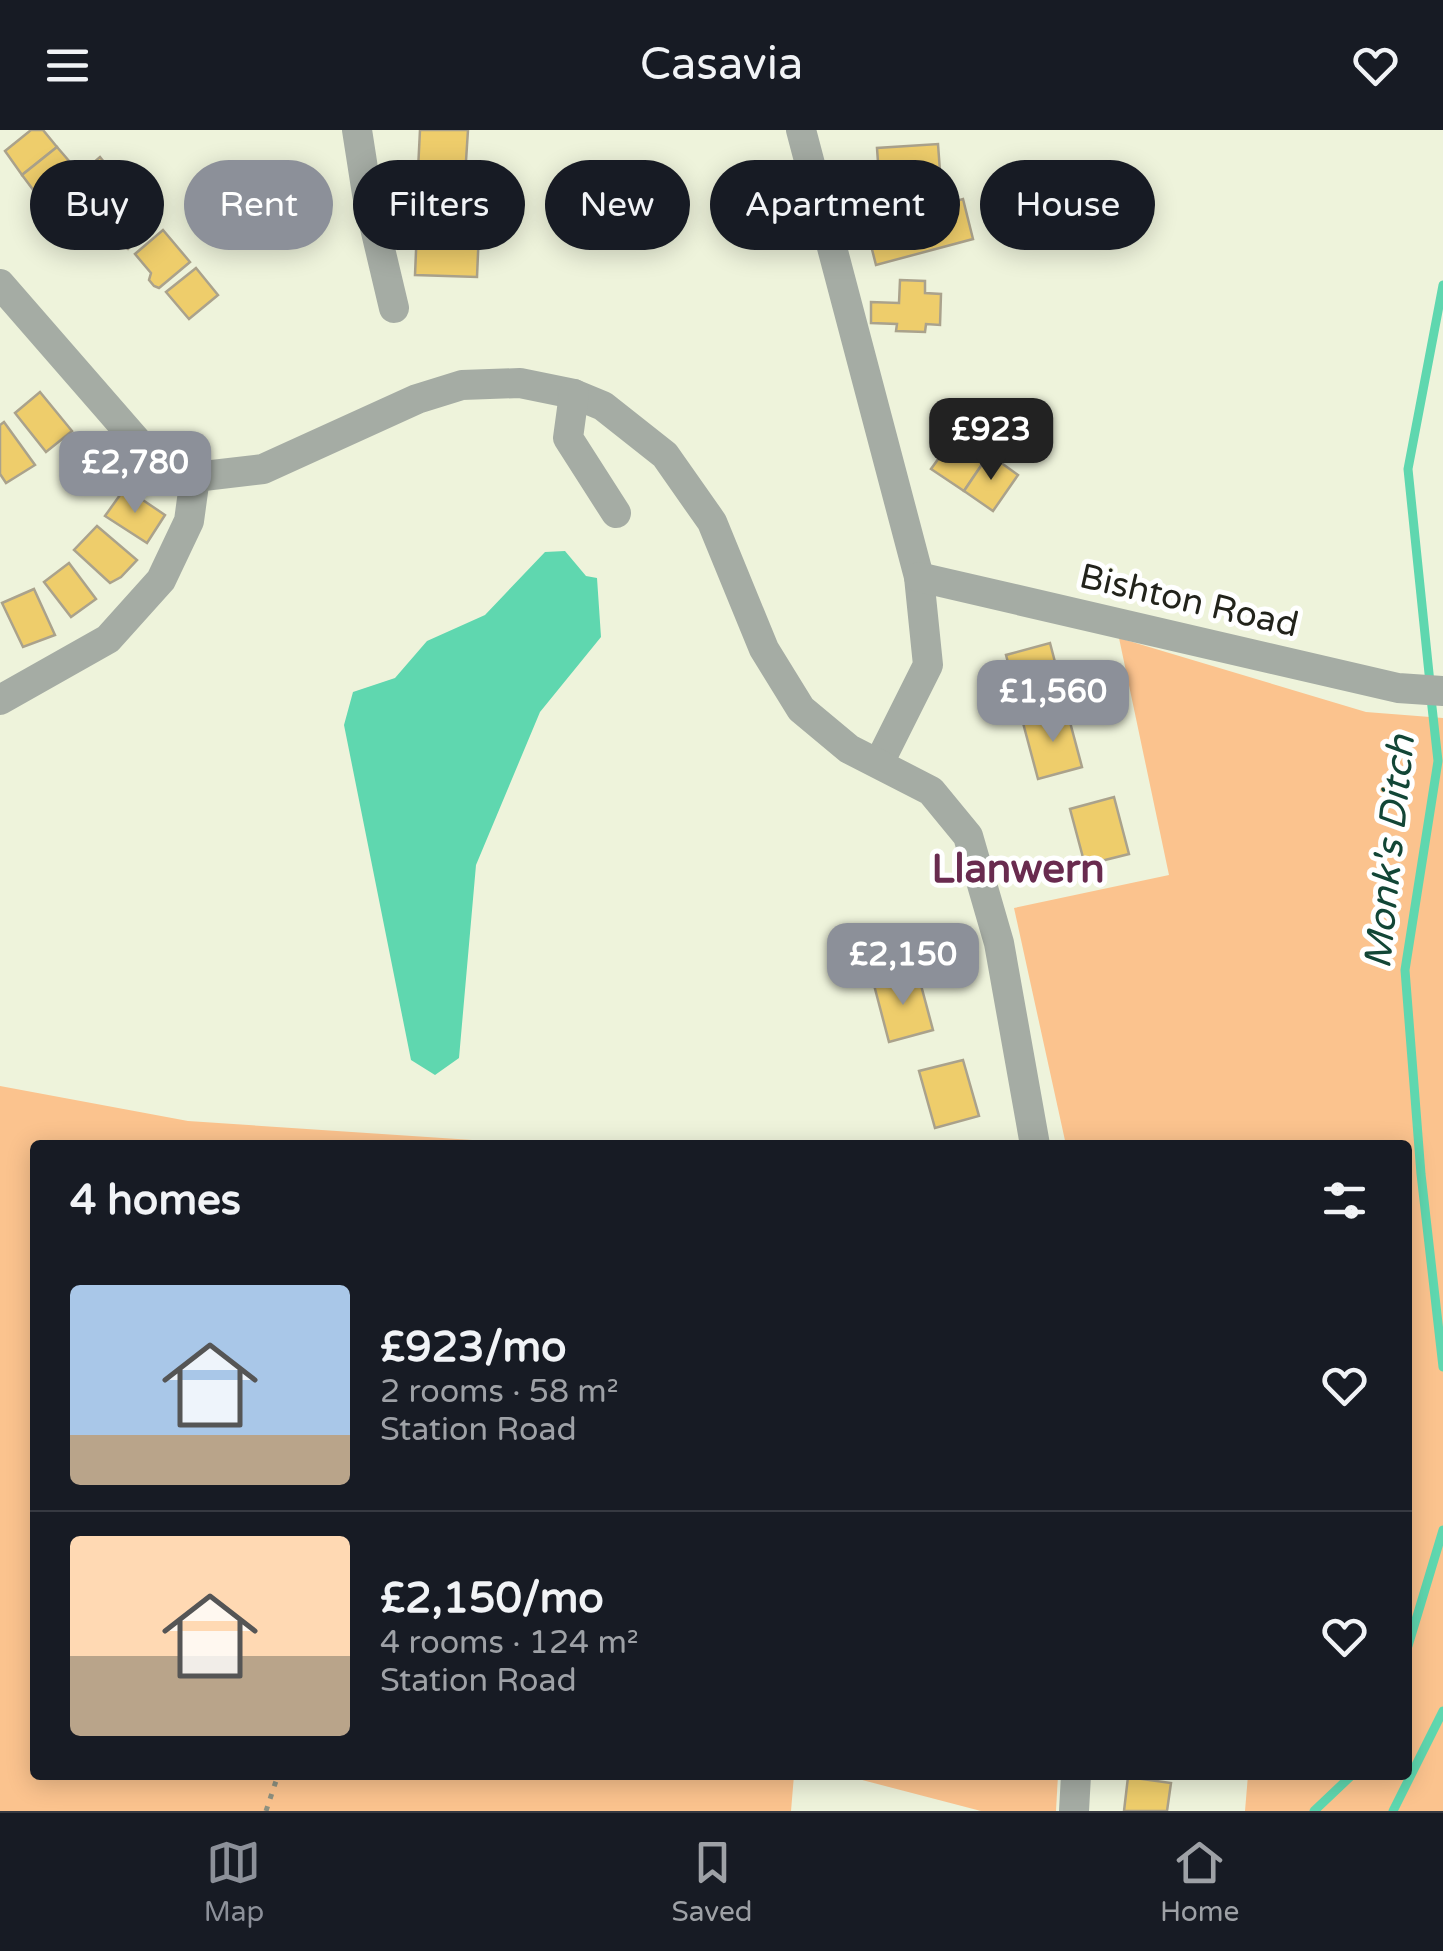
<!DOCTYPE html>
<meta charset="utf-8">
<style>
body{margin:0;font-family:"Varela Round",sans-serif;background:#20242c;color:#f1f3f6;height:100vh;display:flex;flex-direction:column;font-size:38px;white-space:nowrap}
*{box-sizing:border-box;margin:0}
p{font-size:32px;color:#9ea1a6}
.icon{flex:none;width:55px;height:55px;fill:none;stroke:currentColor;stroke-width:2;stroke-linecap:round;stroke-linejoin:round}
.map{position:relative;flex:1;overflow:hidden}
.drawer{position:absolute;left:30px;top:1010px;width:1382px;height:640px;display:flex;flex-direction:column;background:#171b24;border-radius:10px;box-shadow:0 5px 25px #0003}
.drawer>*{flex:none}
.banner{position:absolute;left:30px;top:30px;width:1385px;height:90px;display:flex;gap:20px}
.price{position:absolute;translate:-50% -85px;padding:0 22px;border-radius:20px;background:#8c9099;color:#fff;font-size:32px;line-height:65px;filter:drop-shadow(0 2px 5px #0008)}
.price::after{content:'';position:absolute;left:50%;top:60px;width:30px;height:22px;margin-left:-15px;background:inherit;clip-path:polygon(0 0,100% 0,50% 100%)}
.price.selected{background:#222;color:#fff}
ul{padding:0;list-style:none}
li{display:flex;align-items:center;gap:30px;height:250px;padding:0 40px}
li+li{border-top:2px solid #363941}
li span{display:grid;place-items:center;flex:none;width:280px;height:200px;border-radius:10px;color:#555}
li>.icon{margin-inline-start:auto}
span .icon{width:120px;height:120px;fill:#fffc;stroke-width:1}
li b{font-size:42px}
h2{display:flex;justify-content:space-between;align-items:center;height:120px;padding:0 40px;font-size:42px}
.tag{padding:0 35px;border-radius:45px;background:#171b24;box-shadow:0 5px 25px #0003;font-size:35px;line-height:90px}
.tag.selected{background:#8c9099;color:#fff}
header{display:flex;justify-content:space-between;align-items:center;height:130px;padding:0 40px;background:#171b24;font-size:45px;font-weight:600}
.menu{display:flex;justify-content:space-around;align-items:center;height:140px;border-top:2px solid #363941;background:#171b24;font-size:28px;color:#9ea1a6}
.menu a{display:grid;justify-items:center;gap:5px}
.menu .selected{color:#8c9099}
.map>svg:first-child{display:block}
</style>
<header><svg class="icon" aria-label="menu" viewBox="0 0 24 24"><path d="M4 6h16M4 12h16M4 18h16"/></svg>Casavia<svg class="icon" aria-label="heart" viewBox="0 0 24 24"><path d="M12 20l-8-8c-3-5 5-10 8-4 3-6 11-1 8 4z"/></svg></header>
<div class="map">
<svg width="1443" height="1681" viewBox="0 0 1443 1681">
<rect width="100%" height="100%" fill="#eef3db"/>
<g fill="#fbc38e">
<path d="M1119,508L1366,582L1443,588V1681H1245L1248,1645H1408V1015H1066L1014,778L1169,745Z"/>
<path d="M0,956L188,991L549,1015H35V1645H794L791,1681H0Z"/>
<path d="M843,1645H1058L1056,1681H981Z"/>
</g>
<path fill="#5fd7af" d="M565,421L586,446L597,448L601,507L540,582L476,735L459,928L435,945L411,930L344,595L353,562L395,548L427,511L485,485L545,422Z"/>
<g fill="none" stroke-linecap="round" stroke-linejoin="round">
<g stroke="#5fd7af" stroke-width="9">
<path d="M1430,553L1408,339L1443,155"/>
<path d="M1431,568L1438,631L1405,840L1421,1044L1443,1237"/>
<path d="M1408,1516L1443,1400"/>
<path d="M1314,1681L1352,1645"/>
<path d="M1393,1681L1443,1581"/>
</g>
</g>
<g fill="#eecd6b" stroke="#aaa28c" stroke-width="2.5">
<path d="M31,0H43L57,17L22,45L5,21Z"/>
<path d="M420,0H468L464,62L417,60Z"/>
<path d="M938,14L941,55L907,58L908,72L881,75L877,18Z"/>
<path d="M57,17L76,39L40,69L22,45Z"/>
<path d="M100,27L125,58L94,86L70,53Z"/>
<path d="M131,62L156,93L128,119L118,112L119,105L103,85Z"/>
<path d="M963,69L973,109L876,135L866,96Z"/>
<path d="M417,98L479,100L477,147L415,145Z"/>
<path d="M163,100L190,132L159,158L154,156L149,150L151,143L135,124Z"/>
<path d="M196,138L218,165L189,189L166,162Z"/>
<path d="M900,150L925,151V163L941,164L940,195L926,194L925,202L896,201L897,194L871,193V172L899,173Z"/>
<path d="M40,262L72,301L46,322L15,283Z"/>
<path d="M4,292L35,335L6,353L0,344V295Z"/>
<path d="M957,303L989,324L964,361L931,339Z"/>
<path d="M989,324L1018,345L993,381L964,361Z"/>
<path d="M125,358L165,385L147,413L105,386Z"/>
<path d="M97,396L137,430L121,447L110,453L74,420Z"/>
<path d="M69,433L96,469L71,487L44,452Z"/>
<path d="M34,459L55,505L23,517L2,473Z"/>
<path d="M1050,513L1065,570L1021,582L1006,525Z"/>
<path d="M1067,581L1082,637L1038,649L1023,593Z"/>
<path d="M1114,667L1129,724L1085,735L1070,679Z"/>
<path d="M918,844L933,900L889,912L874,855Z"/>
<path d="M963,930L979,986L935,998L919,941Z"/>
<path d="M1128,1647L1171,1653L1167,1681H1124Z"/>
</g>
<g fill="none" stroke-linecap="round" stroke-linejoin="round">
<path stroke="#8e9181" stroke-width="5" stroke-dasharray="5 8" stroke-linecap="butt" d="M266,1681L278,1645"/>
<g stroke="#a5aca4" stroke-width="30">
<path d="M357,0L367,64L394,178"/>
<path d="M801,0L919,447L928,535L879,633"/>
<path d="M0,154L155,332L195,347L263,339L417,269L462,255L520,253L574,264L603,276L665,325L712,392L764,519L801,579L849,619L931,661L968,706L999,813L1035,1015"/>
<path d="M574,264L568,308L616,383"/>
<path d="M919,447L1398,558L1443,561"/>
<path d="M0,570L108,509L161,450L189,391L195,347"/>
<path d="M1074,1681L1076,1645"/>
</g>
</g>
<g text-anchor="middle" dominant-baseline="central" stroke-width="10" stroke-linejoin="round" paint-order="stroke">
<g font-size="35" fill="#22231b" stroke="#fff">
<text transform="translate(1189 471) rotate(13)">Bishton Road</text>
</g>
<g font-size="38" font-style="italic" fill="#124636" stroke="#fff">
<text transform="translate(1390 722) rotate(-84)">Monk's Ditch</text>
</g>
<g font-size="40" font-weight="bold" fill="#692b4f" stroke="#fff">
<text x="1018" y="739">Llanwern</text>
</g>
</g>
</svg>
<b class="price selected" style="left:991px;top:353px">£923</b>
<b class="price" style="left:135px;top:386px">£2,780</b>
<b class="price" style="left:1053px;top:615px">£1,560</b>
<b class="price" style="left:903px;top:878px">£2,150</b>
<div class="banner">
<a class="tag">Buy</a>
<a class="tag selected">Rent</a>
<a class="tag">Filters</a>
<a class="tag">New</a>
<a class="tag">Apartment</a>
<a class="tag">House</a>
</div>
<section class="drawer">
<h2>4 homes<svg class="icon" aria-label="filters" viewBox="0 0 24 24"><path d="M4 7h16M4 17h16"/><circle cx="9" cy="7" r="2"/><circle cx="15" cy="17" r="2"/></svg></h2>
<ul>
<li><span style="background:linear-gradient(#a9c7e8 75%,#b9a48a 0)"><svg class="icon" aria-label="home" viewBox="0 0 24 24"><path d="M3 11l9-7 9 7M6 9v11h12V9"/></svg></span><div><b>£923/mo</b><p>2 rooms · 58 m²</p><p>Station Road</p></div><svg class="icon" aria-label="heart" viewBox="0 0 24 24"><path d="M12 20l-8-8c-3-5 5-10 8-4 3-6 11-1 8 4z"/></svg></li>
<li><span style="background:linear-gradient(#ffd9b3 60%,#b9a48a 0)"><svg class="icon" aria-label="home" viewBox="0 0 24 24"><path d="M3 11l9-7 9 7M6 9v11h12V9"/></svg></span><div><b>£2,150/mo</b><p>4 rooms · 124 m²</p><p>Station Road</p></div><svg class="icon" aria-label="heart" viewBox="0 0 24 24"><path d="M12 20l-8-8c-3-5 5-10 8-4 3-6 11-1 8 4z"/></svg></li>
</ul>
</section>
</div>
<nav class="menu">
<a class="selected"><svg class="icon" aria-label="map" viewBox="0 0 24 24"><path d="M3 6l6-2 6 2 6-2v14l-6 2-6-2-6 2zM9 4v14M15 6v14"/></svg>Map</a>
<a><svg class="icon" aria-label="saved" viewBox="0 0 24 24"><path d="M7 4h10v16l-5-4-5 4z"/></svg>Saved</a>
<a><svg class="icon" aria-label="home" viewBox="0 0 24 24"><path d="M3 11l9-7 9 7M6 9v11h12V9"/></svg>Home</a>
</nav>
